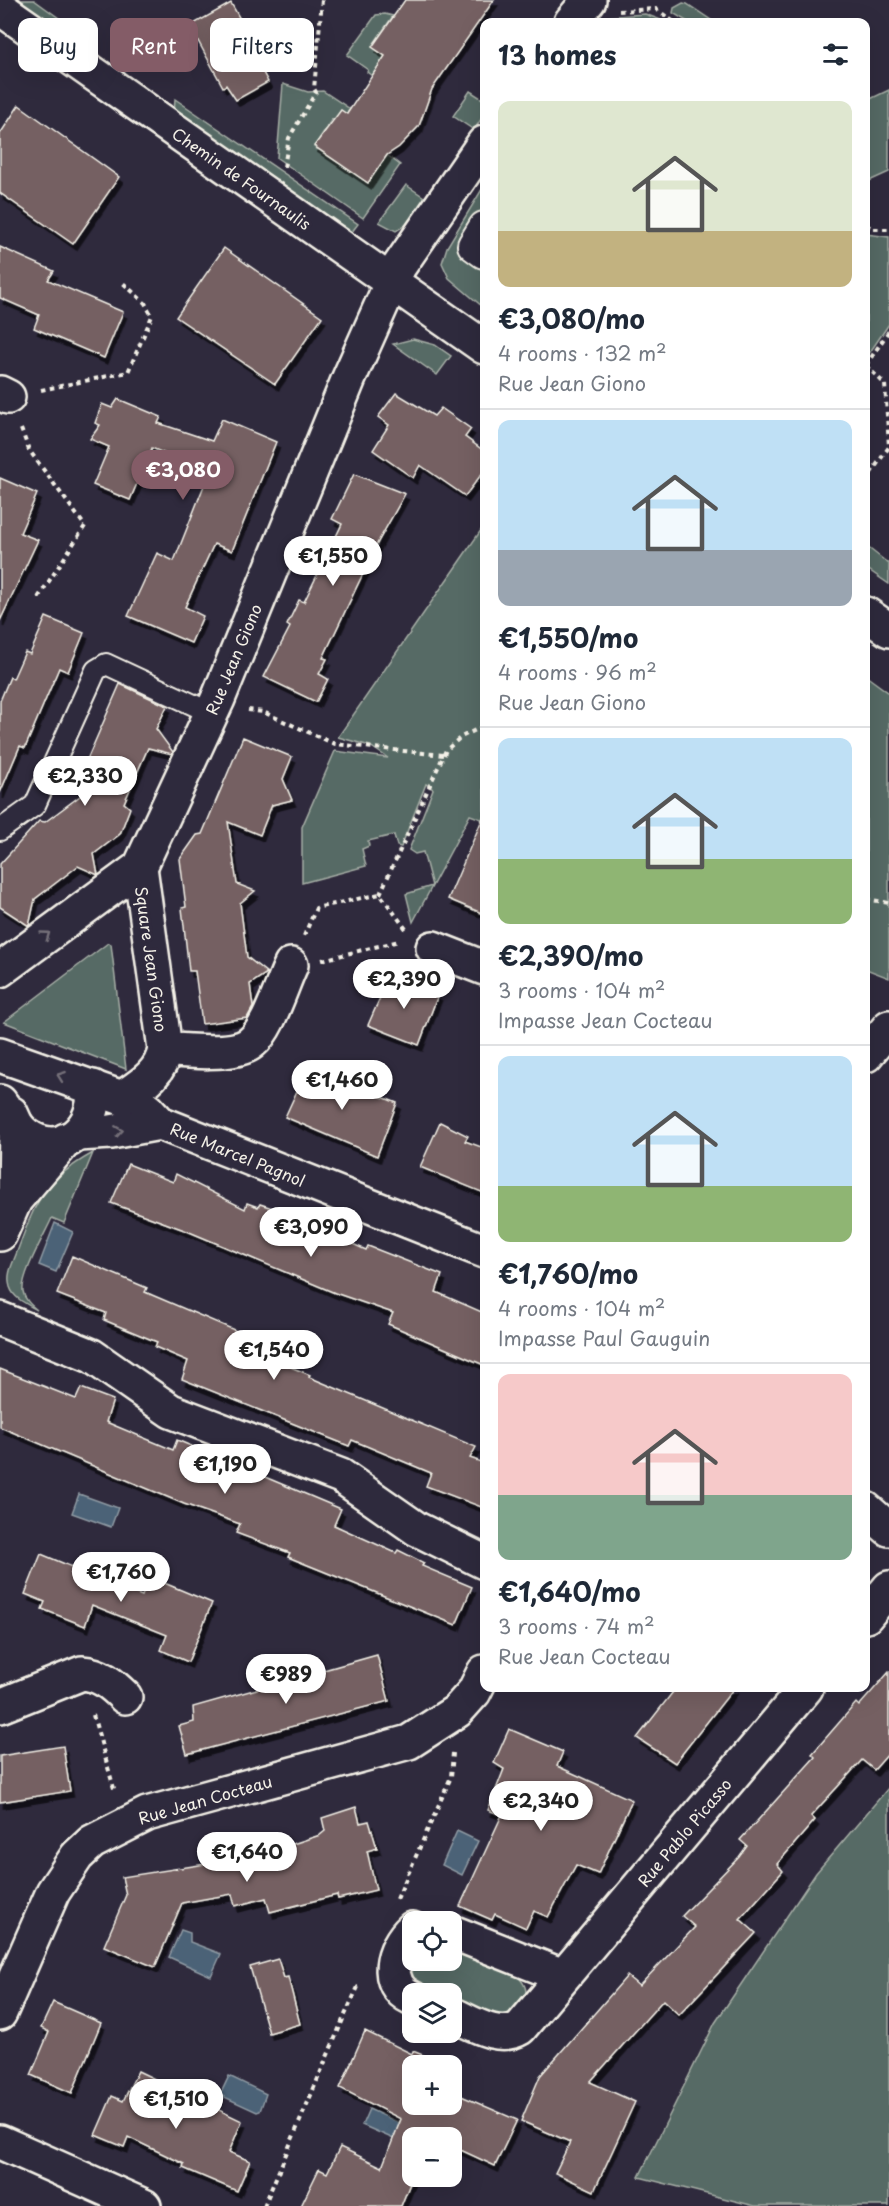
<!DOCTYPE html>
<meta charset="utf-8">
<style>
body{margin:0;font-family:"Playpen Sans",sans-serif;background:#f2f2f3;color:#1f2937;height:100vh;display:flex;flex-direction:column;font-size:22px;white-space:nowrap}
*{box-sizing:border-box;margin:0}
p{font-size:20px;color:#747a83}
.icon{flex:none;width:33px;height:33px;fill:none;stroke:currentColor;stroke-width:2;stroke-linecap:round;stroke-linejoin:round}
.map{position:relative;flex:1;overflow:hidden}
.details{position:absolute;left:480px;top:18px;width:390px;height:1674px;display:flex;flex-direction:column;background:#fff;border-radius:12px;box-shadow:0 6px 24px #0002}
.details>*{flex:none}
.guide{position:absolute;left:18px;top:18px;width:372px;height:54px;display:flex;gap:12px}
.buttons{position:absolute;left:402px;top:1911px;display:grid;gap:12px}
.buttons a{display:grid;place-items:center;width:60px;height:60px;border-radius:12px;background:#fff;box-shadow:0 6px 24px #0002;font-size:30px}
.price{position:absolute;translate:-50% -51px;padding:0 14px;border-radius:21px;background:#fff;color:#222;font-size:20px;line-height:39px;filter:drop-shadow(0 2px 3px #0008)}
.price::after{content:'';position:absolute;left:50%;top:36px;width:18px;height:14px;margin-left:-9px;background:inherit;clip-path:polygon(0 0,100% 0,50% 100%)}
.price.selected{background:#845c67;color:#fff}
ul{padding:0;list-style:none}
li{display:grid;align-content:center;gap:12px;height:318px;padding:0 18px}
li+li{border-top:2px solid #e0e1e3}
li span{display:grid;place-items:center;height:186px;border-radius:12px;color:#555}
li>.icon{margin-inline-start:auto}
span .icon{width:108px;height:108px;fill:#fffc;stroke-width:1}
li b{font-size:26px}
h2{display:flex;justify-content:space-between;align-items:center;height:72px;padding:0 18px;font-size:26px}
.chip{padding:0 21px;border-radius:12px;background:#fff;box-shadow:0 6px 24px #0002;font-size:21px;line-height:54px}
.chip.selected{background:#845c67;color:#fff}
.map>svg:first-child{display:block}
</style>
<div class="map">
<svg width="889" height="2206" viewBox="0 0 889 2206">
<defs>
<filter id="shadow"><feDropShadow dx="3.5" dy="6" stdDeviation="0" flood-color="#0009"/></filter>
</defs>
<rect width="100%" height="100%" fill="#2f2a3d"/>
<filter id="ink" filterUnits="userSpaceOnUse"><feTurbulence type="fractalNoise" baseFrequency=".0167" numOctaves="2"/><feDisplacementMap in="SourceGraphic" scale="12" xChannelSelector="R" yChannelSelector="G"/><feConvolveMatrix kernelMatrix="1 2 1 2 8 2 1 2 1" color-interpolation-filters="sRGB"/></filter>
<g filter="url(#ink)">
<g fill="#576b65" stroke="#a6aea6" stroke-width="1.5">
<path d="M17,0H34L88,39L78,43Z"/>
<path d="M683,3L687,4L714,22H688L673,13L674,8Z"/>
<path d="M385,14L393,16L372,46L385,56L372,76L367,72L368,70L347,55L376,15Z"/>
<path d="M645,14L666,22H598L604,17Z"/>
<path d="M283,84L308,92L323,91L350,109L346,114L341,110L335,120L332,119L314,147L368,182L387,155L400,165L363,218L277,158Z"/>
<path d="M889,90V172L867,182L866,101Z"/>
<path d="M470,91L484,100V115L474,130L453,116Z"/>
<path d="M175,99L358,224L351,233L342,230L174,112Z"/>
<path d="M406,185L427,199L409,223L396,231L379,222Z"/>
<path d="M484,186V305L483,307L449,278L442,263L447,247Z"/>
<path d="M866,234L889,237V324L866,358Z"/>
<path d="M413,339L435,345L451,356L437,375L393,344Z"/>
<path d="M484,526V820L470,815L413,922L406,894L432,886L423,852L415,854L409,850L433,789L426,784L401,847L397,846L394,835L368,841L369,846L362,849L366,866L302,883V827L335,751L388,758L370,746L338,737Z"/>
<path d="M866,546L889,564V584L866,568Z"/>
<path d="M866,676L889,693V978L866,969Z"/>
<path d="M108,943L111,944L126,1069L4,1022Z"/>
<path d="M93,1153L64,1223L52,1218C45,1234 21,1275 23,1291C24,1299 31,1305 37,1310C27,1304 14,1299 10,1287C6,1274 13,1263 17,1252C36,1200 43,1181 93,1153Z"/>
<path d="M889,1787V2206H755L639,2177L715,2023L816,1873Z"/>
<path d="M452,1945C471,1953 541,1972 523,2002C517,2012 513,2014 502,2019L452,2001V1994L435,1993L415,1981L410,1967L412,1954V1960H452Z"/>
</g>
<g fill="#4c6277" stroke="#8f9ba4" stroke-width="1.5">
<path d="M55,1223L73,1232L56,1272L39,1265Z"/>
<path d="M79,1494L118,1508L111,1527L72,1513Z"/>
<path d="M457,1831L478,1841L462,1875L442,1865Z"/>
<path d="M181,1930L190,1933V1942L221,1954L211,1976L169,1957Z"/>
<path d="M229,2076L266,2094L260,2111L257,2112L220,2095Z"/>
<path d="M369,2109L403,2124L396,2140L362,2125Z"/>
</g>
<g fill="#756162" stroke="#f4f1e8" stroke-width="1.5" filter="url(#shadow)">
<path d="M405,0H494L432,89L419,126L399,147L387,155L368,183L314,146L341,110L347,114L385,56L372,47Z"/>
<path d="M231,3L265,64L260,67L268,82L236,100L226,85L223,87L190,26Z"/>
<path d="M19,105L119,177L73,244L0,193V134Z"/>
<path d="M0,247L54,271L48,280L123,312L104,358L34,328L39,315L0,298Z"/>
<path d="M224,248L322,317L275,384L176,317Z"/>
<path d="M396,393L434,416L441,408L471,429L465,437L484,451V471L465,496L420,465L413,478L373,450L389,425L378,417Z"/>
<path d="M118,399L161,417L158,423L212,441L222,419L276,442L232,551L214,544L185,607L203,616L191,643L128,616L157,553L174,561L209,473L152,448L130,500L93,485L109,447L90,439L100,425L95,423L102,404L112,408Z"/>
<path d="M354,474L405,494L378,542L323,658L327,659L319,674L328,679L316,702L264,677L290,627L287,625L299,600L304,602L342,524L332,519Z"/>
<path d="M0,478L37,494L20,533L38,540L0,621Z"/>
<path d="M46,617L84,633L68,672L59,668L25,748L20,746L0,793V701L10,677L13,679L25,652L30,654Z"/>
<path d="M120,684L167,706L156,729L173,752L172,754L148,748L124,803L130,808L120,834L94,854L98,875L78,866L35,899L29,926L0,907V864L39,821L45,822L111,773L86,762Z"/>
<path d="M243,737L292,757L283,779L292,800L272,805L260,835L228,822L237,884L255,891L240,903L247,957L267,973L250,984L253,1007L247,1018L202,1024L195,971H189L182,908L186,907L180,859L197,835L202,834Z"/>
<path d="M484,815V914L448,899Z"/>
<path d="M390,975L438,995L419,1045L368,1025Z"/>
<path d="M308,1067L397,1103L377,1156L285,1117Z"/>
<path d="M440,1122L468,1136L465,1141L484,1148V1193L420,1167Z"/>
<path d="M128,1164L173,1182L176,1174L245,1209L247,1203L258,1207L260,1204L320,1224L319,1229L366,1250L368,1246L442,1275L436,1292L484,1313V1365L388,1324L393,1313L335,1293L187,1231L111,1203Z"/>
<path d="M72,1256L147,1288L145,1292L286,1352L281,1363L310,1375L309,1377L476,1447L470,1458L484,1463V1508L426,1486L431,1473L352,1440L349,1446L182,1379L188,1361L155,1347L157,1342L104,1320L106,1313L57,1294Z"/>
<path d="M0,1369L76,1399L81,1388L113,1400L106,1422L173,1450L177,1440L341,1509L334,1525L396,1553L398,1550L424,1563L422,1566L472,1587L456,1625L288,1557L290,1553L236,1533L240,1524L184,1504L0,1427Z"/>
<path d="M41,1554L142,1596L150,1577L212,1603L188,1662L161,1650L167,1635L92,1605L85,1626L42,1609L45,1602L25,1594Z"/>
<path d="M377,1655L389,1701L187,1754L179,1726L194,1722L193,1707Z"/>
<path d="M889,1672V1753L874,1770L862,1760L811,1816L815,1820L777,1864L783,1871L740,1919L756,1933L679,2015L663,2000L590,2082L635,2102L594,2191L555,2173L570,2142L521,2121L540,2076L627,1976L639,1986L695,1927L682,1916L739,1857L747,1846L740,1840L815,1757L812,1754L856,1703L859,1706Z"/>
<path d="M676,1688H734L675,1763L637,1738Z"/>
<path d="M509,1729L563,1752L557,1766L632,1800L598,1874L576,1865L548,1917L534,1911L526,1928L495,1914L492,1920L460,1906L502,1815L488,1810L504,1769L494,1763Z"/>
<path d="M63,1746L70,1791L0,1802V1756Z"/>
<path d="M356,1807L360,1823L369,1821L377,1848L367,1851L376,1890L338,1899L337,1895L270,1912L266,1898L235,1906L232,1894L182,1903L155,1967L104,1946L126,1895L122,1877L206,1864L241,1853L244,1860L320,1835L325,1831L322,1818Z"/>
<path d="M278,1959L284,1978L288,1977L300,2024L269,2033L250,1967Z"/>
<path d="M53,2002L101,2023L72,2093L31,2075L49,2032L41,2028Z"/>
<path d="M365,2031L412,2054L413,2051L447,2065L412,2066V2104H452V2092L517,2120L495,2166L452,2146V2138H412L413,2176L401,2206H301L319,2169L327,2173L340,2147L382,2167L401,2119L340,2088Z"/>
<path d="M138,2071L242,2121L229,2152L250,2161L237,2191L183,2168L184,2164L128,2137L124,2147L95,2135L112,2096L123,2101Z"/>
</g>
<g fill="none" stroke-linecap="round" stroke-linejoin="round">
<defs>
<path id="service" d="M0,830L35,805L96,670L106,664L211,713"/>
<path id="pedestrian" d="M484,227L473,245L484,253"/>
<g id="minor">
<path d="M0,8L484,347"/>
<path d="M571,22L589,0"/>
<path d="M0,393L8,397"/>
<path d="M866,614L889,630"/>
<path d="M433,948L484,968"/>
<path d="M0,970L140,867L218,699L349,378L398,268L484,143"/>
<path d="M165,1049C185,1051 235,1056 251,1043C269,1029 281,986 291,965"/>
<path d="M0,1055L122,1098L147,1109L160,1123L484,1251"/>
<path d="M866,1055L889,1027"/>
<path d="M122,1098C141,1085 161,1074 165,1049L140,867"/>
<path d="M0,1102C8,1113 16,1127 26,1135C62,1161 99,1126 93,1087"/>
<path d="M11,1113L16,1124L15,1200"/>
<path d="M78,1134L111,1132L160,1123"/>
<path d="M0,1234L15,1200L66,1140"/>
<path d="M0,1319L92,1356L171,1411L341,1476L417,1529L484,1562"/>
<path d="M866,1509L889,1529"/>
<path d="M866,1616L889,1588"/>
<path d="M0,1706L82,1673C100,1674 112,1684 125,1697"/>
<path d="M412,1929C392,1947 382,1985 412,1998"/>
<path d="M452,1932L563,1976"/>
<path d="M0,2013L53,1892L77,1856L92,1842L147,1814L409,1742L457,1711L474,1692L484,1672"/>
<path d="M452,2014C472,2023 499,2041 520,2028L806,1688"/>
<path d="M0,2142L144,2206"/>
</g>
</defs>
<use href="#service" stroke="#f4f1e8" stroke-width="24"/>
<use href="#pedestrian" stroke="#f4f1e8" stroke-width="34"/>
<use href="#minor" stroke="#f4f1e8" stroke-width="38"/>
<g stroke="#f4f1e8" stroke-width="4" stroke-dasharray="4.5 4.5" stroke-linecap="butt">
<path d="M619,11L656,9L674,22"/>
<path d="M284,167L289,138L316,92L314,89L322,0"/>
<path d="M866,225L874,229H889"/>
<path d="M866,365L889,331"/>
<path d="M866,366L885,384L889,447L866,480"/>
<path d="M41,390L128,372L152,316L145,303L123,283"/>
<path d="M21,429L29,450L85,526L38,598"/>
<path d="M248,710L263,712L335,744L443,755"/>
<path d="M380,894L446,750L461,737L484,726"/>
<path d="M866,899L889,903"/>
<path d="M304,936L316,908L380,894L406,929"/>
<path d="M322,960L399,941"/>
<path d="M93,1715L115,1792"/>
<path d="M397,1899L451,1777L453,1753"/>
<path d="M264,2206L344,2017L358,1987L362,1986"/>
</g>
<use href="#service" stroke="#2f2a3d" stroke-width="20"/>
<use href="#pedestrian" stroke="#2f2a3d" stroke-width="30"/>
<use href="#minor" stroke="#2f2a3d" stroke-width="33"/>
</g>
<defs><path id="oneway-chevron" d="M-2-3.5L2.5 0L-2 3.5" fill="none" stroke-width="1.6" stroke-linecap="round" stroke-linejoin="round" transform="scale(1.5)"/></defs>
<g stroke="#747079">
<use href="#oneway-chevron" transform="translate(46 935) rotate(-36)"/>
<use href="#oneway-chevron" transform="translate(61 1076) rotate(-160)"/>
<use href="#oneway-chevron" transform="translate(119 1131) rotate(-8)"/>
</g>
</g>
<g text-anchor="middle" dominant-baseline="central" stroke-width="6" stroke-linejoin="round" paint-order="stroke">
<g font-size="16" fill="#f4f1e8" stroke="#2f2a3d">
<text transform="translate(242 178) rotate(35)">Chemin de Fournaulis</text>
<text transform="translate(233 659) rotate(-67)">Rue Jean Giono</text>
<text transform="translate(152 959) rotate(82)">Square Jean Giono</text>
<text transform="translate(238 1154) rotate(22)">Rue Marcel Pagnol</text>
<text transform="translate(205 1799) rotate(-16)">Rue Jean Cocteau</text>
<text transform="translate(684 1832) rotate(-50)">Rue Pablo Picasso</text>
</g>
</g>
</svg>
<div class="buttons">
<a><svg class="icon" aria-label="locate" viewBox="0 0 24 24"><circle cx="12" cy="12" r="6"/><path d="M12 2v4M12 18v4M2 12h4M18 12h4"/></svg></a>
<a><svg class="icon" aria-label="layers" viewBox="0 0 24 24"><path d="M12 4l9 5-9 5-9-5zM3 14l9 5 9-5"/></svg></a>
<a>+</a>
<a>−</a>
</div>
<b class="price selected" style="left:183px;top:501px">€3,080</b>
<b class="price" style="left:333px;top:587px">€1,550</b>
<b class="price" style="left:85px;top:807px">€2,330</b>
<b class="price" style="left:404px;top:1010px">€2,390</b>
<b class="price" style="left:342px;top:1111px">€1,460</b>
<b class="price" style="left:311px;top:1258px">€3,090</b>
<b class="price" style="left:274px;top:1381px">€1,540</b>
<b class="price" style="left:225px;top:1495px">€1,190</b>
<b class="price" style="left:121px;top:1603px">€1,760</b>
<b class="price" style="left:286px;top:1705px">€989</b>
<b class="price" style="left:541px;top:1832px">€2,340</b>
<b class="price" style="left:247px;top:1883px">€1,640</b>
<b class="price" style="left:176px;top:2130px">€1,510</b>
<div class="guide">
<a class="chip">Buy</a>
<a class="chip selected">Rent</a>
<a class="chip">Filters</a>
</div>
<section class="details">
<h2>13 homes<svg class="icon" aria-label="filters" viewBox="0 0 24 24"><path d="M4 7h16M4 17h16"/><circle cx="9" cy="7" r="2"/><circle cx="15" cy="17" r="2"/></svg></h2>
<ul>
<li><span style="background:linear-gradient(#dfe7d0 70%,#c2b280 0)"><svg class="icon" aria-label="home" viewBox="0 0 24 24"><path d="M3 11l9-7 9 7M6 9v11h12V9"/></svg></span><div><b>€3,080/mo</b><p>4 rooms · 132 m²</p><p>Rue Jean Giono</p></div></li>
<li><span style="background:linear-gradient(#bfe0f5 70%,#9aa5b1 0)"><svg class="icon" aria-label="home" viewBox="0 0 24 24"><path d="M3 11l9-7 9 7M6 9v11h12V9"/></svg></span><div><b>€1,550/mo</b><p>4 rooms · 96 m²</p><p>Rue Jean Giono</p></div></li>
<li><span style="background:linear-gradient(#bfe0f5 65%,#8fb573 0)"><svg class="icon" aria-label="home" viewBox="0 0 24 24"><path d="M3 11l9-7 9 7M6 9v11h12V9"/></svg></span><div><b>€2,390/mo</b><p>3 rooms · 104 m²</p><p>Impasse Jean Cocteau</p></div></li>
<li><span style="background:linear-gradient(#bfe0f5 70%,#8fb573 0)"><svg class="icon" aria-label="home" viewBox="0 0 24 24"><path d="M3 11l9-7 9 7M6 9v11h12V9"/></svg></span><div><b>€1,760/mo</b><p>4 rooms · 104 m²</p><p>Impasse Paul Gauguin</p></div></li>
<li><span style="background:linear-gradient(#f6c9c9 65%,#7fa58c 0)"><svg class="icon" aria-label="home" viewBox="0 0 24 24"><path d="M3 11l9-7 9 7M6 9v11h12V9"/></svg></span><div><b>€1,640/mo</b><p>3 rooms · 74 m²</p><p>Rue Jean Cocteau</p></div></li>
</ul>
</section>
</div>
